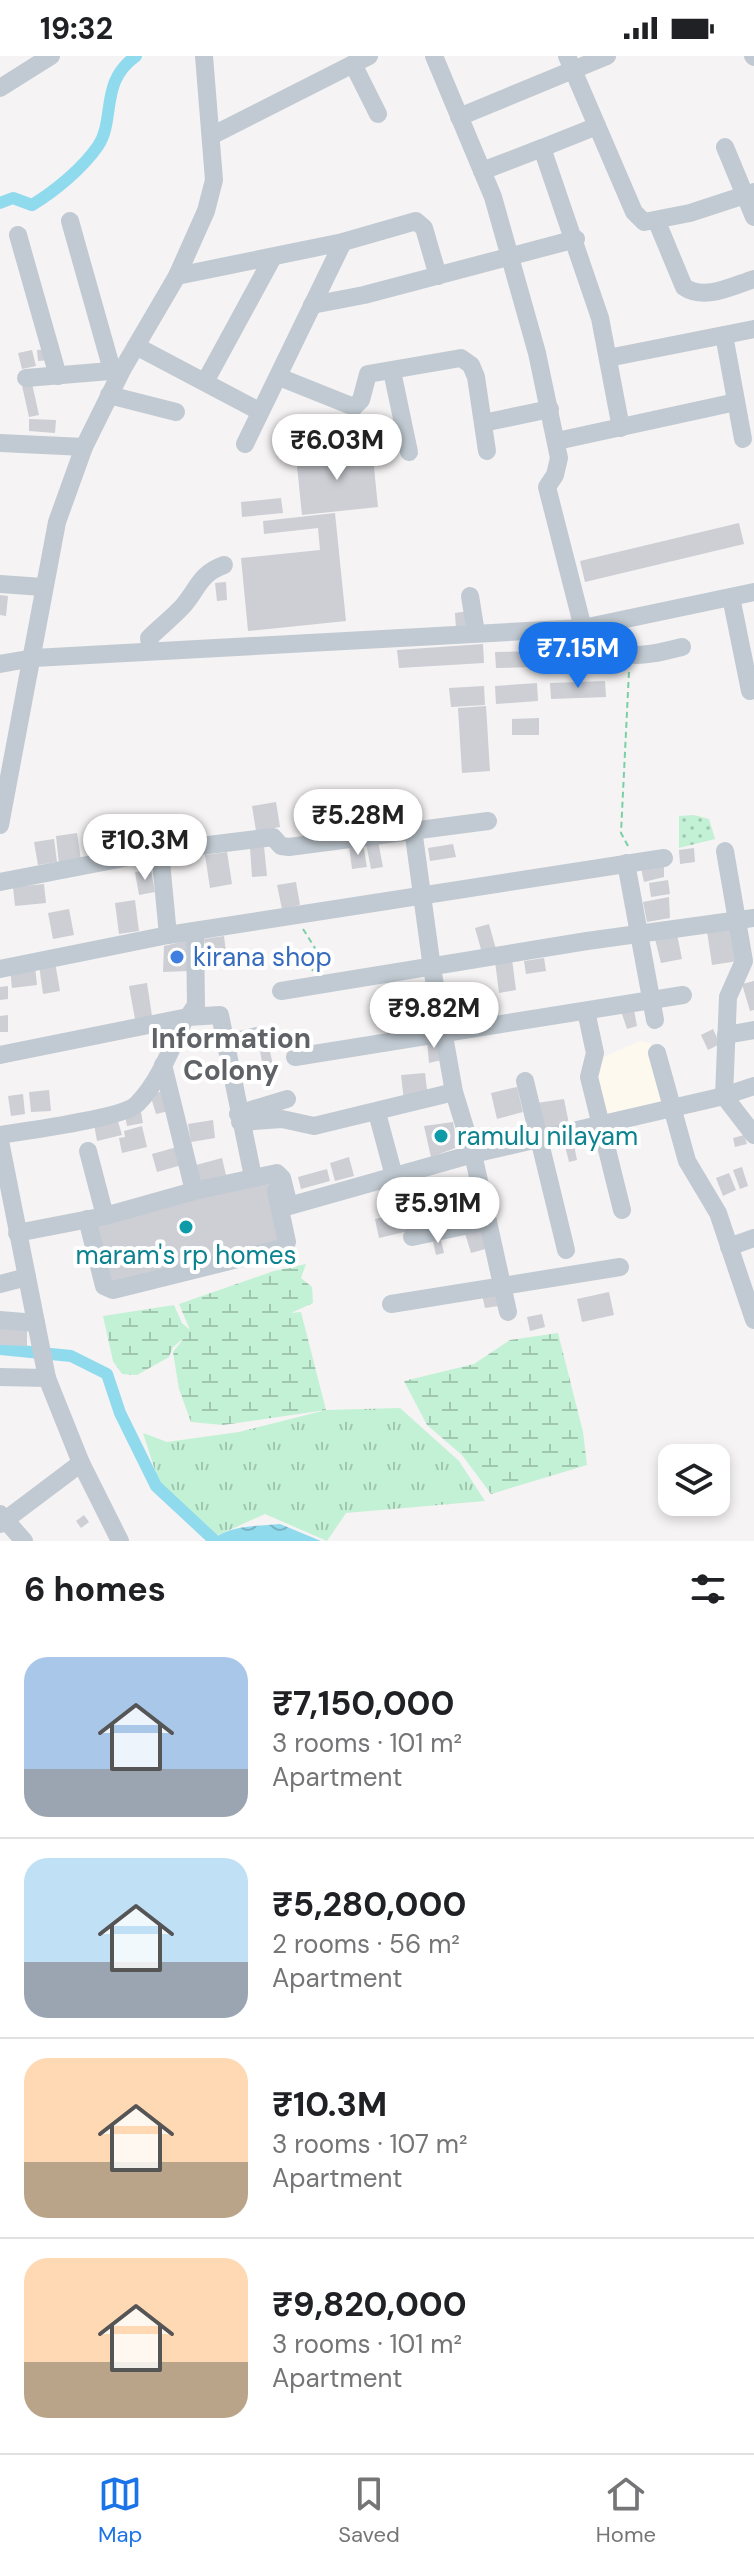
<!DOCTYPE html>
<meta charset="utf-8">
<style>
body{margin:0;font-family:"DM Sans",sans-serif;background:#f2f2f2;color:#202124;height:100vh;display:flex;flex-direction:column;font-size:30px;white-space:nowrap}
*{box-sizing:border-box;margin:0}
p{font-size:26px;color:#757577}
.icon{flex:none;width:44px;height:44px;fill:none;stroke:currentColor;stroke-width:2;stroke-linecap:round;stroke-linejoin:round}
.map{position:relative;height:1485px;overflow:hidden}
.side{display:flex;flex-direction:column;background:#fff;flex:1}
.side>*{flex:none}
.buttons{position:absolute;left:658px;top:1388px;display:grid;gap:16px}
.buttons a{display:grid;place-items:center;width:72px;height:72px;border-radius:16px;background:#fff;box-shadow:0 4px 12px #0003;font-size:40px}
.price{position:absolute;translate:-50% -68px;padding:0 18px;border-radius:28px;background:#fff;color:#222;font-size:26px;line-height:52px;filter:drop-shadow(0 2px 4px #0008)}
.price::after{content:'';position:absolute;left:50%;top:48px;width:24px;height:18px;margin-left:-12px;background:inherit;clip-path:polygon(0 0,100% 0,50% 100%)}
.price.current{background:#1a73e8;color:#fff}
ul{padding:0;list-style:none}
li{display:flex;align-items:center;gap:24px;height:200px;padding:0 24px}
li+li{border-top:2px solid #e0e0e0}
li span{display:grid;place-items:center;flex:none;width:224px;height:160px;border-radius:24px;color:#555}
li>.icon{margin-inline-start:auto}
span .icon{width:96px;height:96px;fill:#fffc;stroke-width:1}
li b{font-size:34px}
h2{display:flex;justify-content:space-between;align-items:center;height:96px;padding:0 24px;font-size:34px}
.status{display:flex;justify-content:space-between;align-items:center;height:56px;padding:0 40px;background:#fff;direction:ltr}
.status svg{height:22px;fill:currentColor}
.menu{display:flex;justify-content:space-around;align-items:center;height:112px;border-top:2px solid #e0e0e0;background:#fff;font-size:22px;color:#757577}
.menu a{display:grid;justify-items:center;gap:4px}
.menu .current{color:#1a73e8}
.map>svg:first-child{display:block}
</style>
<div class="status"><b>19:32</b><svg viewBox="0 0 49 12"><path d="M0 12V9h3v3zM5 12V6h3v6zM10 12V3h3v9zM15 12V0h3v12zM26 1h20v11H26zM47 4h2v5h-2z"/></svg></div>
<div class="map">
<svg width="754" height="1485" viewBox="0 0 754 1485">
<defs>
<pattern id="grass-tufts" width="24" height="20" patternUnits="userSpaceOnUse" patternTransform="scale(2)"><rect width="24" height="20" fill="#c3f1d5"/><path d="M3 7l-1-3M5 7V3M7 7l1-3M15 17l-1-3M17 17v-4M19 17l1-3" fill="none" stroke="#a0c6b0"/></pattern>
<pattern id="wetland-marsh" width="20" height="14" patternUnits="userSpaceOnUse" patternTransform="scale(2)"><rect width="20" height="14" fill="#c3f1d5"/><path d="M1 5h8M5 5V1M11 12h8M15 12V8" fill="none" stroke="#a0c6b0"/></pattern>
<pattern id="park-dots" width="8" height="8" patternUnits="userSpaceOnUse" patternTransform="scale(2)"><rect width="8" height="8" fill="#c3f1d5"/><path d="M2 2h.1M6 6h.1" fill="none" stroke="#a0c6b0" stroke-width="1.8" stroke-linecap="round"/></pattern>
<pattern id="water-waves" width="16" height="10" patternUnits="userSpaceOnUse" patternTransform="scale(2)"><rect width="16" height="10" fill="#90daee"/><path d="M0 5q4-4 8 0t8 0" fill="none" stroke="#78b4c4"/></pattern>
</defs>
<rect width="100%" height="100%" fill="#f5f3f3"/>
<path fill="#fdf9ef" d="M640,985L650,987L655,995L667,1045L603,1059L597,1036L599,1003Z"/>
<path fill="url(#grass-tufts)" d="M400,1352L459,1405L485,1445L346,1457L327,1485L265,1458L216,1480L162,1436L143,1377L167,1386L239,1376L326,1354Z"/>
<g fill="url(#wetland-marsh)">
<path d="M306,1208L301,1222L312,1231L313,1247L291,1257L301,1256L326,1354L223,1369L191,1366L179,1333L173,1296L184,1282L173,1291L169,1301L137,1319L122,1318L113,1305L103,1260L174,1249L182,1267L190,1274L179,1248L274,1215Z"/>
<path d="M558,1277L583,1376L587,1409L491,1438L462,1399L427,1369L404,1325L474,1308L510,1284Z"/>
</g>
<path fill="url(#park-dots)" d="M694,759L709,763L715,783L679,792V760Z"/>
<path fill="url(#water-waves)" d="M280,1468L321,1485H212C226,1469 260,1470 280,1468Z"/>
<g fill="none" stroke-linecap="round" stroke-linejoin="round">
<g stroke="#90daee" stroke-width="12">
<path d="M0,147L13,142L32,149C55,135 82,113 98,90C116,63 99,26 136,0"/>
<path d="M0,1293L71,1300L107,1318L120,1357L156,1430L215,1485"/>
</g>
</g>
<g fill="#cdcfd5">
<path d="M49,293L50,304L38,305L37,294Z"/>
<path d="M32,294L36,310L22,313L18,297Z"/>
<path d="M31,323L39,359L29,361L21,325Z"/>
<path d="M29,363L56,364L55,377L29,375Z"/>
<path d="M372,392L378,451L302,459L296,400Z"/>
<path d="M281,442L283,457L242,461L241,446Z"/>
<path d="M335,457L346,565L248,575L241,502L320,494L318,472L264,478L263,465Z"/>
<path d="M739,467L744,488L585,526L580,505Z"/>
<path d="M226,526L227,544L217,545L215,527Z"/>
<path d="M0,539L8,540L6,560L0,559Z"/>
<path d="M469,555L471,574L456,575L455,557Z"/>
<path d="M520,582H535L534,592H520Z"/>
<path d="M483,588L484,607L399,612L397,594Z"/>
<path d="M597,591V609H545V592Z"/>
<path d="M535,595V611L496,612L495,596Z"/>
<path d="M605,625L606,641L551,643L550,627Z"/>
<path d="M537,627L538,645L496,648L495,630Z"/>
<path d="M484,630L485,649L451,651L449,632Z"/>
<path d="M486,650L490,715L462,717L458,652Z"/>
<path d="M539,662V679H512V663Z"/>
<path d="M276,746L280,771L256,775L252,750Z"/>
<path d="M186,760L190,781L172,785L168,764Z"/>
<path d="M77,777L81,804L59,808L56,780Z"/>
<path d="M54,783L57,806L38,809L34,786Z"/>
<path d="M378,785L383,811L371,813L366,787Z"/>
<path d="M363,788L367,811L352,813L349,790Z"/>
<path d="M453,788L456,801L430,805L428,792Z"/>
<path d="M264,790L267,820L252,821L250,792Z"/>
<path d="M694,792L695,806L680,808L679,794Z"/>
<path d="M227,796L232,828L210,832L205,799Z"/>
<path d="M664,810V821L644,826L641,812Z"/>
<path d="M151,814L155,836L139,839L135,816Z"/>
<path d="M668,824L670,838L651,841L649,827Z"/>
<path d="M296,826L300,849L282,853L277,829Z"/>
<path d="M44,828L46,847L15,850L13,831Z"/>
<path d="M669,841L670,862L647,866L643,846Z"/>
<path d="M135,844L139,875L119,878L115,847Z"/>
<path d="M69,853L74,879L53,883L48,857Z"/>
<path d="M489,868L496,893L482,897L475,872Z"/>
<path d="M733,871L738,905L712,909L707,875Z"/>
<path d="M677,878L682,903L661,907L655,883Z"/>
<path d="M224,880L226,896L207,899L204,883Z"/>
<path d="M189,884V915L163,916L164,890Z"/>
<path d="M544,902L546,915L526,918L524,905Z"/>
<path d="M512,903L516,934L499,937L495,905Z"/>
<path d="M55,906L60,935L43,938L39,909Z"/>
<path d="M35,910L37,929L12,932L10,913Z"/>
<path d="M754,925V954L750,955L742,928Z"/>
<path d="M147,927L152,960L135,963L129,930Z"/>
<path d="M8,930V943L0,944V931Z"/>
<path d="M432,945L435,968L420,971L415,947Z"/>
<path d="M412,947L415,960L406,962L403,949Z"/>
<path d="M401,948L407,978L394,982L387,951Z"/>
<path d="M634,954L637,970L627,973L621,955Z"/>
<path d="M8,959V976H0V960Z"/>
<path d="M713,973L720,988L708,994L701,979Z"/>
<path d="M267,982L273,1009L263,1011L258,984Z"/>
<path d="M439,982L442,1004L429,1007L427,984Z"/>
<path d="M425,1017L428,1042L404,1045L401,1019Z"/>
<path d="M517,1031L523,1056L497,1063L491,1037Z"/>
<path d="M49,1034L51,1055L31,1056L29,1036Z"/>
<path d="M164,1035L169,1055L156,1058L150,1038Z"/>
<path d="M23,1038L25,1058L11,1060L8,1040Z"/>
<path d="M564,1043L569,1068L542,1073L537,1047Z"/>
<path d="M141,1056L143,1067L127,1070L125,1059Z"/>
<path d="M117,1062L122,1079L97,1085L94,1068Z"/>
<path d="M213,1064L215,1082L191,1086L188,1068Z"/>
<path d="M453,1066L458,1091L431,1101L424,1070Z"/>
<path d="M142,1070L147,1091L122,1097L119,1082L125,1081L124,1075Z"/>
<path d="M744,1079L747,1088L735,1091L733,1082Z"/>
<path d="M573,1084L577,1104L569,1106L564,1086Z"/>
<path d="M177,1091L182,1109L157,1116L152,1098Z"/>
<path d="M349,1101L354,1120L335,1125L330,1107Z"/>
<path d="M222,1102L226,1119L200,1126L196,1109Z"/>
<path d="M742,1111L748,1130L740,1133L733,1114Z"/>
<path d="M327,1113L330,1125L301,1133L298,1121Z"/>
<path d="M272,1117L283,1187L107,1228L87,1168Z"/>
<path d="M729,1117L736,1134L723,1140L716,1122Z"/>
<path d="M470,1134L472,1144L456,1148L452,1139Z"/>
<path d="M452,1141L458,1164L448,1167L442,1144Z"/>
<path d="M441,1144L444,1157L434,1160L431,1147Z"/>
<path d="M472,1146L474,1158L459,1163L457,1151Z"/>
<path d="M409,1156L413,1174L379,1182L375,1163Z"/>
<path d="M482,1169L489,1192L471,1197L464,1174Z"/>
<path d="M440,1180L444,1197L436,1199L432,1181Z"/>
<path d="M496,1231L499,1250L485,1252L481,1234Z"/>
<path d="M609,1236L614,1259L582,1266L577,1243Z"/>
<path d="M542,1258L545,1271L530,1275L527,1261Z"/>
<path d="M0,1266L27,1271V1290L0,1289Z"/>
<path d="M84,1459L89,1466L81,1472L76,1465Z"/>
</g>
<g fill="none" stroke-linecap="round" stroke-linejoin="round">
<g stroke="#7ad0a6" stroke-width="2" stroke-dasharray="6 4" stroke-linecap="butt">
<path d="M628,790L621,777L629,615"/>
<path d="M303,873L327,911"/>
<path d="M312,915L319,904"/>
</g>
<g stroke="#c1cad2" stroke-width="18">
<path d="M434,0L493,141L537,297L559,402L555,419L547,431L583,572C622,605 633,603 682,591"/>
<path d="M567,0L634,156L644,166L690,157L754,136"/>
<path d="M753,0L754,1"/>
<path d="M353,8L378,58"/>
<path d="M0,32L51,0"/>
<path d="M459,61L607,0"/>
<path d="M213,79L369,0"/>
<path d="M725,91L754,161"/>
<path d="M542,92L597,70"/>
<path d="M482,115L542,92L600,262L621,372"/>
<path d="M70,165L112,314"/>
<path d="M657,166L684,231C705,245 732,230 754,223"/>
<path d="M18,179L58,320"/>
<path d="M177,220L343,186L416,165L424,172L438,220"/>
<path d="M312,249L364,239L576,183"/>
<path d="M724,279L743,383"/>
<path d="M136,290L259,355"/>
<path d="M608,302L754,273"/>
<path d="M392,315L409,396"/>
<path d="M279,321L354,351L361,344L368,318L461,302L471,309L476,321L487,395"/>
<path d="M26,322L122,314"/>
<path d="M205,326L273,201"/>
<path d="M109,339L176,356"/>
<path d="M483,367L550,353"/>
<path d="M557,385L736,346"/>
<path d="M0,387L84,391"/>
<path d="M245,388L343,186"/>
<path d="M0,528L43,531"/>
<path d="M470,540L476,577"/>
<path d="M731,541L750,635"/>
<path d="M151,595L149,582C160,571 173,561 183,550C198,533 199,518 224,509"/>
<path d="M0,608L34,602L583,572L754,536"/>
<path d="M0,769L57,466L84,391L122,314L177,220L206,155L214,124L204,0"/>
<path d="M413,773L432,912L454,1036L473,1098L508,1256"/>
<path d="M160,795L273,781L281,790L289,791L488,765"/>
<path d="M725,795L744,905L728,941L724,1040L754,1030"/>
<path d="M626,807L655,964"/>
<path d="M0,826L160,795L168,879"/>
<path d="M0,913L168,879L664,802"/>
<path d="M281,935L587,885L754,862"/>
<path d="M586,955L595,997L589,1021L622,1154"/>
<path d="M188,961L196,949L195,875"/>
<path d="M726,979L754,974"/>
<path d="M224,988L261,979"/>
<path d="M657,997L687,1105L718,1157L754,1264"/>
<path d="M0,999L188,961L220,959L253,1121"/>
<path d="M295,1001L683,939"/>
<path d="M525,1025L566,1194"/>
<path d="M377,1057L394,1120"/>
<path d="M238,1058L287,1043"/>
<path d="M240,1066L282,1063L314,1070L454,1036"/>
<path d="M0,1079C24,1075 124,1062 137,1048C159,1026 172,991 185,962"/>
<path d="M0,1085L47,1322L81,1407L120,1485"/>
<path d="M88,1095L105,1160"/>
<path d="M194,1135L277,1117L282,1122L289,1150L473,1098L724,1040L754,1079"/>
<path d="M87,1163L104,1230L113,1234L282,1192L287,1186L276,1135"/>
<path d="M17,1177L105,1160L194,1135L163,1009"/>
<path d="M412,1181L488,1165"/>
<path d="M729,1191L754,1182"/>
<path d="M0,1228L27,1221"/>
<path d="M391,1248L620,1211"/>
<path d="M0,1264L36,1267"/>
<path d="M0,1321L47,1322"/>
<path d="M0,1458L24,1485"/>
<path d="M0,1468L81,1407"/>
</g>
</g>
<circle fill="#3f7fe0" stroke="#fff" stroke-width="3" cx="177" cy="901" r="8"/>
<g fill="#0f9aa8" stroke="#fff" stroke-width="3">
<circle cx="441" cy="1080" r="8"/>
<circle cx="186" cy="1171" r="8"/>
</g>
<g text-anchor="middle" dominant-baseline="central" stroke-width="8" stroke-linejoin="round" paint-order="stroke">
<g font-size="26" fill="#366cbe" stroke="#fff" text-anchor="start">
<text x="193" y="901">kirana shop</text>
</g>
<g font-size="26" fill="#0d838f" stroke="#fff" text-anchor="start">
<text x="457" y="1080">ramulu nilayam</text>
<text x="186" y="1199" text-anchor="middle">maram's rp homes</text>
</g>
<g font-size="28" font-weight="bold" fill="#5f6368" stroke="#fff">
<text x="231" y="982">Information<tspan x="231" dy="32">Colony</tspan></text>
</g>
</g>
</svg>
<div class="buttons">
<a><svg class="icon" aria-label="layers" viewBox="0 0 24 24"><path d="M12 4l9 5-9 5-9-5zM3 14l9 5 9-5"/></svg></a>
</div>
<b class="price" style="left:337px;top:426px">₹6.03M</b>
<b class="price current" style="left:578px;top:634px">₹7.15M</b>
<b class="price" style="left:358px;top:801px">₹5.28M</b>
<b class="price" style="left:145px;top:826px">₹10.3M</b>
<b class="price" style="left:434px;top:994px">₹9.82M</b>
<b class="price" style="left:438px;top:1189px">₹5.91M</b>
</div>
<section class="side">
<h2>6 homes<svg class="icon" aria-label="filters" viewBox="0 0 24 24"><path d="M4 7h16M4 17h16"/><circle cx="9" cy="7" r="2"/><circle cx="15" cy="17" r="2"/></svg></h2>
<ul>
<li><span style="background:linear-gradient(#a9c7e8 70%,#9aa5b1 0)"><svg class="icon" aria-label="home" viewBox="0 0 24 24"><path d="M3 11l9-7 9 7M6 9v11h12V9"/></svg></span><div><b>₹7,150,000</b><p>3 rooms · 101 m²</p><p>Apartment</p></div></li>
<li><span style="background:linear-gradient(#bfe0f5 65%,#9aa5b1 0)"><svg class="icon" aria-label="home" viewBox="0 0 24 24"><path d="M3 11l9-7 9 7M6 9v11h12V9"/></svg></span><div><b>₹5,280,000</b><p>2 rooms · 56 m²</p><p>Apartment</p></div></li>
<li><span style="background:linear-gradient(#ffd9b3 65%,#b9a48a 0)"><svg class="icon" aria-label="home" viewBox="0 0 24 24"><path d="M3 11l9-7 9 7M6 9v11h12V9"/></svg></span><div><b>₹10.3M</b><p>3 rooms · 107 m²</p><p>Apartment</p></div></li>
<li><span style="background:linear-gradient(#ffd9b3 65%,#b9a48a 0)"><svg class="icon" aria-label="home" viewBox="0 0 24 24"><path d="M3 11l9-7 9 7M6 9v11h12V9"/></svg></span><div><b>₹9,820,000</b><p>3 rooms · 101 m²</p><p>Apartment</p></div></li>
</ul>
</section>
<nav class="menu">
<a class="current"><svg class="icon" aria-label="map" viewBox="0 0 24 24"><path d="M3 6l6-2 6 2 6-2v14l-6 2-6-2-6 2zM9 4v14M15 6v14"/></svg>Map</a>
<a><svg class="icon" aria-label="saved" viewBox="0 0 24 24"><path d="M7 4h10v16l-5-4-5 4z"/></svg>Saved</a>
<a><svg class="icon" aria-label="home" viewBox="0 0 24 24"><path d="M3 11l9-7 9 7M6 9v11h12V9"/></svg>Home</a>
</nav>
